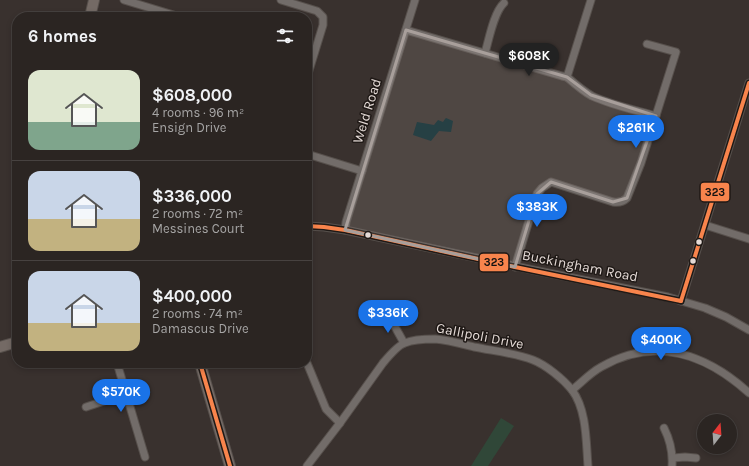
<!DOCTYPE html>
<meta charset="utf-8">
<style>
body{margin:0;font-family:Karla,sans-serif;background:#37312f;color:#f1f3f6;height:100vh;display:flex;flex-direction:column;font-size:15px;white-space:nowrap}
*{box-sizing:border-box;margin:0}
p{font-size:13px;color:#a6a5a5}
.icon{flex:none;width:22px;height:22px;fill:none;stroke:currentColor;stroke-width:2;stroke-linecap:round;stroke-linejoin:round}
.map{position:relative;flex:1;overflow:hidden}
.details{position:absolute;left:12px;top:12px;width:300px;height:356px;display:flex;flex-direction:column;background:#2b2522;border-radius:16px;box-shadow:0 2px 6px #0003,0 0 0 1px #474240}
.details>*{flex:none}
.needle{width:26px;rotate:17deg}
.buttons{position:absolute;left:697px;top:414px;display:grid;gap:8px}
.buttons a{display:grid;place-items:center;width:40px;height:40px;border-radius:50%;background:#2b2522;box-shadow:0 2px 6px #0003,0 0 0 1px #474240;font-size:20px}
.price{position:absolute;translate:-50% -34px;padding:0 9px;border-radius:14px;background:#1a73e8;color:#fff;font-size:13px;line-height:26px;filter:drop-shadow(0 1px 2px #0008)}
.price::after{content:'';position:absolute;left:50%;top:24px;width:12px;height:9px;margin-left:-6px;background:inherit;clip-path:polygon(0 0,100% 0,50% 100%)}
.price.on{background:#222;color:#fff}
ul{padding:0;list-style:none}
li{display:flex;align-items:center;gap:12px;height:100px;padding:0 16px}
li+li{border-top:1px solid #474240}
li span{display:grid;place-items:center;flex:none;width:112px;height:80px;border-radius:12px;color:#555}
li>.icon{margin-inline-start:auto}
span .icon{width:48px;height:48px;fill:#fffc;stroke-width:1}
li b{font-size:17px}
h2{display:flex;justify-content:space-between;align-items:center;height:48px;padding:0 16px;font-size:17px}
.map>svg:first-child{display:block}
</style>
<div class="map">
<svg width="749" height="466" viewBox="0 0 749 466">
<rect width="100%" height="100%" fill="#39312e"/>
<path fill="#304738" d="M501,418L514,426L488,466H471Z"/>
<path fill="#05282f" d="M446,118L453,121L451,132L439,131L431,141L413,135L417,122L434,125L438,120L443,122L445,119Z"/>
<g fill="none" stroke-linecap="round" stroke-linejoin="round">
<defs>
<g id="minor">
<path d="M124,0L180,17"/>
<path d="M281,0L317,11L323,17V25L307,77"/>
<path d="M406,30L562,76L567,77L591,0"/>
<path d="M485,53C489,39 494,12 504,3"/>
<path d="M567,77C575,84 583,91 592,96C612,105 635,110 656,116"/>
<path d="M307,154L362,171"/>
<path d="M705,225L749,239"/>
<path d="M307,226L324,227L345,230L533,270L668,297L705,308L726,317L749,330"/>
<path d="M345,230L346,222L415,0"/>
<path d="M515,267L537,194L542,188L551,182L613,202C619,203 623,202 627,198L641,163L676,52L647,44"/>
<path d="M681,301L749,83"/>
<path d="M384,315L394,325L404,343"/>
<path d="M117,363L145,457"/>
<path d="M307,363L326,409L340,423"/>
<path d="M572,390C581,383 590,373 601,367C655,336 706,354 749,393"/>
<path d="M86,407L125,394"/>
<path d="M664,428C670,440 673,452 672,466"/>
<path d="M673,458L685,457L696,458"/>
<path d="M307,466L340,423L383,363C388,357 398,345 405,343C414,339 426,339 435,339C448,340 462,344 474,347C494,351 515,353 533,360C546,365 563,379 572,390C587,410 586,442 588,466"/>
</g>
<g id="secondary">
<path d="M90,17L94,0"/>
<path d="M0,347L17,342"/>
<path d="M200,363L230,466"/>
</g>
</defs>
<use href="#minor" stroke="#57504c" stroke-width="9"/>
<use href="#secondary" stroke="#57504c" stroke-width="12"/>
<use href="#minor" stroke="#726c69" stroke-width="7"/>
<use href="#secondary" stroke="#746a65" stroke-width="10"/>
<defs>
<g id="bus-1">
<path d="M307,226L324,227L345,230L515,267L681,301"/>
<path d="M681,301L749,83"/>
<path d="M200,363L230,466"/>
</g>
</defs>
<use href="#bus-1" stroke="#1f1916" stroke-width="7"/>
<use href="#bus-1" stroke="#f8844c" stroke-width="4"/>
</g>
<path fill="#a89f9b" fill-opacity="0.2" stroke="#a89f9b" stroke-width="3" stroke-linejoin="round" d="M406,30L567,77L591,95L656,116L627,198L613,202L551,182L537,194L515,267L345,230Z"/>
<g fill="#e4dad6" stroke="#1f1916" stroke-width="1.5">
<circle cx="368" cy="235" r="3.5"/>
<circle cx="699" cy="242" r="3.5"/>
<circle cx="693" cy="261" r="3.5"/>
</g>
<g text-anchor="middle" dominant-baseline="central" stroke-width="3" stroke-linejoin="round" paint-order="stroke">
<g font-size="14" fill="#e4dad6" stroke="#1f1916">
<text transform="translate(367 111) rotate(-73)">Weld Road</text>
<text transform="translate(580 266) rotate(11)">Buckingham Road</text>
<text transform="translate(480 336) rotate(11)">Gallipoli Drive</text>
</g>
</g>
<g stroke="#1f1916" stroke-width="1.5">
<rect x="700" y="182" width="30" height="20" rx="4" fill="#f8844c"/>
<rect x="479" y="253" width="30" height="19" rx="4" fill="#f8844c"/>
</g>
<g font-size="11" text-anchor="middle" font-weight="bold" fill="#111">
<text x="715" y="196">323</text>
<text x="494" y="266">323</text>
</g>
</svg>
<div class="buttons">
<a><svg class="needle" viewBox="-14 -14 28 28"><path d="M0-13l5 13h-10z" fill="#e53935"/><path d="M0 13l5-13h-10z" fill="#a6a5a5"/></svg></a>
</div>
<b class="price on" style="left:529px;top:77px">$608K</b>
<b class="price" style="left:636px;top:149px">$261K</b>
<b class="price" style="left:537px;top:228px">$383K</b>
<b class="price" style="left:388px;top:334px">$336K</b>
<b class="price" style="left:661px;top:361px">$400K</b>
<b class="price" style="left:121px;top:413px">$570K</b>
<section class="details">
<h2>6 homes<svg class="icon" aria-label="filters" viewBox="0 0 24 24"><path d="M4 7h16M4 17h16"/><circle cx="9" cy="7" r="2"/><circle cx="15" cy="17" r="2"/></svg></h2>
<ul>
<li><span style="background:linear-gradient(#dfe7d0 65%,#7fa58c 0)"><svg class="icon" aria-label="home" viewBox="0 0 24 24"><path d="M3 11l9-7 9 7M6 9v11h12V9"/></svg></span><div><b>$608,000</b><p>4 rooms · 96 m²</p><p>Ensign Drive</p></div></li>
<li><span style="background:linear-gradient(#c9d6e8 60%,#c2b280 0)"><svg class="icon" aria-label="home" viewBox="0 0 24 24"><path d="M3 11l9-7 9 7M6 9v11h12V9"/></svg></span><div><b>$336,000</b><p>2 rooms · 72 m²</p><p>Messines Court</p></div></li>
<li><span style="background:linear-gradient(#c9d6e8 65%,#c2b280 0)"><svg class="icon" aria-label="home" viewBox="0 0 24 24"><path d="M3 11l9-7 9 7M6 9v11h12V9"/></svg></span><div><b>$400,000</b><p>2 rooms · 74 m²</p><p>Damascus Drive</p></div></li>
</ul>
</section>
</div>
